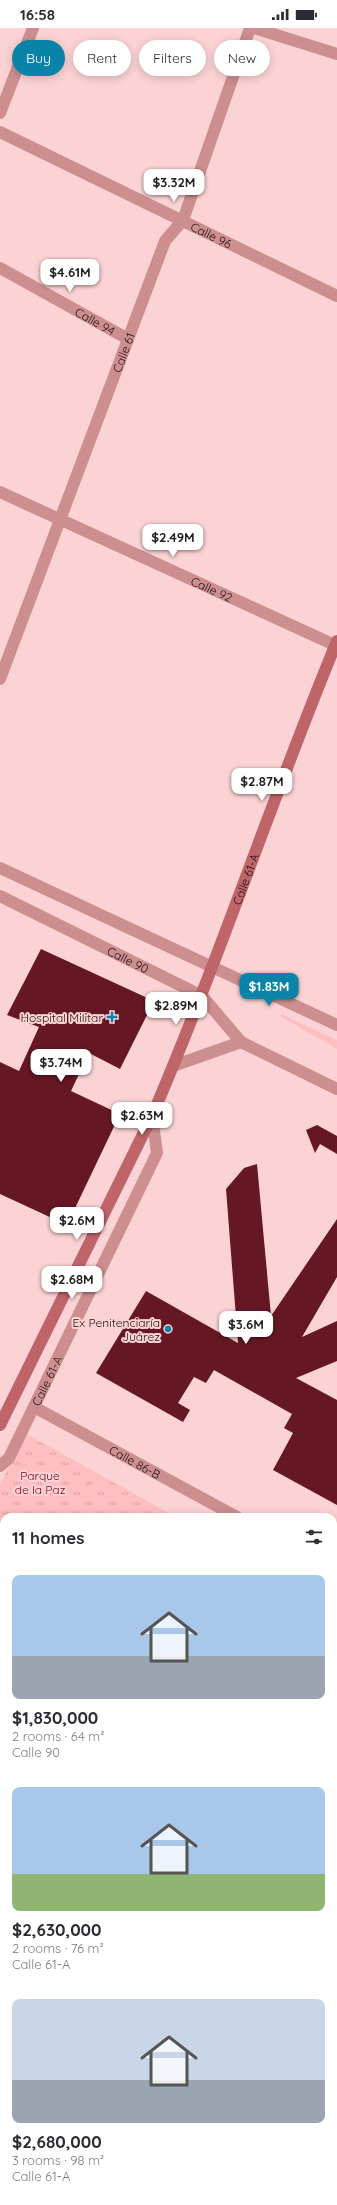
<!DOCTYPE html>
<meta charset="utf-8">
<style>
body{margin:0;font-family:Quicksand,sans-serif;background:#f2f2f3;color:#2b2b33;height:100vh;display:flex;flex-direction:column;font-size:15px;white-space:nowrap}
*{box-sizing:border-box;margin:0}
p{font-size:13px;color:#7c7c81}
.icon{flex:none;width:22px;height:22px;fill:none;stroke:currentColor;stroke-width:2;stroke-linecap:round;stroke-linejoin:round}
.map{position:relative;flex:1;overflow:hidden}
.drawer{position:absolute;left:0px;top:1485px;width:337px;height:692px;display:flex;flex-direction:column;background:#fff;border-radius:12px 12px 0 0;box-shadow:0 2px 10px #0003}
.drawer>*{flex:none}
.top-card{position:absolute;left:12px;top:12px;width:313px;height:36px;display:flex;gap:8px}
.price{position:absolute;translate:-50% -34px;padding:0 9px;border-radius:8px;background:#fff;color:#222;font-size:13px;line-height:26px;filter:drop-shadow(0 1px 2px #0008)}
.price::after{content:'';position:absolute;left:50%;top:24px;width:12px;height:9px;margin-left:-6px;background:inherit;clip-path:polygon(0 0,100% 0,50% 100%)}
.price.selected{background:#0a83a8;color:#fff}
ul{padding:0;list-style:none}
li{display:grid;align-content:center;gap:8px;height:212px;padding:0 12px}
li span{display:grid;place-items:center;height:124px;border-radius:8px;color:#555}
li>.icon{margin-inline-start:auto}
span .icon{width:72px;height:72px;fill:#fffc;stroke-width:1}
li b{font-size:17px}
h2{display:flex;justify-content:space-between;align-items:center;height:48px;padding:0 12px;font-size:17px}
.chip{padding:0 14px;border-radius:18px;background:#fff;box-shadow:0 2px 10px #0003;font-size:14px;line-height:36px}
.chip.selected{background:#0a83a8;color:#fff}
.status{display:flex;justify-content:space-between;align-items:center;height:28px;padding:0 20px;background:#fff;direction:ltr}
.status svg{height:11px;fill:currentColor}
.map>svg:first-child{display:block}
</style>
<div class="status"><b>16:58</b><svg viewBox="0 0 49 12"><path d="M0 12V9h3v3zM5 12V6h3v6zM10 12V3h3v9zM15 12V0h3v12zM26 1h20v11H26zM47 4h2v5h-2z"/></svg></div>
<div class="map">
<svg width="337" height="2177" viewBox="0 0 337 2177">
<defs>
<pattern id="park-tufts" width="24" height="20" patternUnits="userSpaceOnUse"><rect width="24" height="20" fill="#ffbec0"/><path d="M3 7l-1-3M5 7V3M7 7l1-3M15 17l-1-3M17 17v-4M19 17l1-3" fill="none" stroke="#daa2a4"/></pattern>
</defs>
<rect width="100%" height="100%" fill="#fcd3d4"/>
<g fill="#ffbec0">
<path d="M281,986L337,1012V1021L280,988Z"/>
<path d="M337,1917V1942L333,1940V1925Z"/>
</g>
<path fill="url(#park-tufts)" d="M25,1405L176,1489H4V1668L0,1667V1457Z"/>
<g fill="#651823">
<path d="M41,921L154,973L120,1041L89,1025L71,1063L120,1086L67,1197L0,1166V1034L19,1043L39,999L7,987Z"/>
<path d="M317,1097L337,1108V1126L320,1116L315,1125L306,1102Z"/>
<path d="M257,1136L271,1288L337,1191V1249L302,1309L337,1293V1333L296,1350L337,1372V1477L273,1442L293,1405L284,1400L292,1386L214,1342L206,1355L194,1349L178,1375L190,1382L183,1394L96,1345L146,1263L238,1315L226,1161L244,1140Z"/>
</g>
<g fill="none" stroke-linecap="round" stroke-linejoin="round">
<g stroke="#cd8e90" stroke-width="12">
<path d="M254,0L337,26"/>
<path d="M0,85L33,0"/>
<path id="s1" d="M0,104L337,268"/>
<path id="s2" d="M0,240L128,311"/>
<path id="s3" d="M0,464L337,618"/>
<path id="s4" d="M0,651L165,213L183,192L250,0"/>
<path d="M0,840L337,997"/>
<path id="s5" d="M0,868L202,968L241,1014L337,1061"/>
<path d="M173,1038L241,1014"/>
<path id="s6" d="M34,1379L237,1489"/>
<path id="s7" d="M0,1438L9,1430L157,1125L152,1088"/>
<path d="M333,1541L337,1543"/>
<path d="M333,1600L337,1592"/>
<path d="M0,1860L4,1862"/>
<path d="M333,2023L337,2025"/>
</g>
<g stroke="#bf656a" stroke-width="12">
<path id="s8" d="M0,1397L152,1088C219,932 272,770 337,613"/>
<path d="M333,1680L337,1671"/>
<path d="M0,1803L4,1795"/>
</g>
<g stroke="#b3444f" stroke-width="12">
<path d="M0,1675L4,1677"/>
<path d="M0,1709L4,1711"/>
<path d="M333,1838L337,1840"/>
<path d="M333,1871L337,1873"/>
</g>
</g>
<g fill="#0a83a8" stroke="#fcd3d4" stroke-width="1.5">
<path d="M110 983h4v4h4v4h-4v4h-4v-4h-4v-4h4z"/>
<circle cx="168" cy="1301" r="4"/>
</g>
<g text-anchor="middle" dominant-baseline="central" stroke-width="4" stroke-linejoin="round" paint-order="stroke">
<g font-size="12" fill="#221414" stroke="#fcd3d4">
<text stroke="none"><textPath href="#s1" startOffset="235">Calle 96</textPath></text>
<text stroke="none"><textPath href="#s2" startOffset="109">Calle 94</textPath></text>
<text stroke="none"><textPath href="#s4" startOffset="349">Calle 61</textPath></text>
<text stroke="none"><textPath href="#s3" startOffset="233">Calle 92</textPath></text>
<text stroke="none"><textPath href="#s8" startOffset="599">Calle 61-A</textPath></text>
<text stroke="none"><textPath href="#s5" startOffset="143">Calle 90</textPath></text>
<text stroke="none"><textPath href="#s7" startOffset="98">Calle 61-A</textPath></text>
<text stroke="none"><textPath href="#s6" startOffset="115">Calle 86-B</textPath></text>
</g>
<g font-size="12" fill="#221414" stroke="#fcd3d4" text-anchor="end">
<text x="103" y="989">Hospital Militar</text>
<text x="160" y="1294">Ex Penitenciaría<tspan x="160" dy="14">Juárez</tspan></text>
</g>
<g font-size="12" fill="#740420" stroke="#fcd3d4">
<text x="40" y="1447">Parque<tspan x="40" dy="14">de la Paz</tspan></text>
</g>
</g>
</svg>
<b class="price" style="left:174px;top:175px">$3.32M</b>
<b class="price" style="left:70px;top:265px">$4.61M</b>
<b class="price" style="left:173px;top:530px">$2.49M</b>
<b class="price" style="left:262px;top:774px">$2.87M</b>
<b class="price selected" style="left:269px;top:979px">$1.83M</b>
<b class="price" style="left:176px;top:998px">$2.89M</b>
<b class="price" style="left:61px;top:1055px">$3.74M</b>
<b class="price" style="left:142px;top:1108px">$2.63M</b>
<b class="price" style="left:77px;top:1213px">$2.6M</b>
<b class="price" style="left:72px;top:1272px">$2.68M</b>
<b class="price" style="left:246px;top:1317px">$3.6M</b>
<div class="top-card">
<a class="chip selected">Buy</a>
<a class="chip">Rent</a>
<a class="chip">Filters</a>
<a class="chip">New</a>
</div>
<section class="drawer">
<h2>11 homes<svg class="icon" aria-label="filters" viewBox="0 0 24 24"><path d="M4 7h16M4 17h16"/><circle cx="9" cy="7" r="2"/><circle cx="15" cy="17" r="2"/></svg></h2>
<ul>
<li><span style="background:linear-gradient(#a9c7e8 65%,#9aa5b1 0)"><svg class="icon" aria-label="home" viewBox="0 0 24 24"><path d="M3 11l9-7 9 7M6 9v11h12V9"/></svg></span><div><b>$1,830,000</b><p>2 rooms · 64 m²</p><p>Calle 90</p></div></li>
<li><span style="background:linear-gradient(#a9c7e8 70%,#8fb573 0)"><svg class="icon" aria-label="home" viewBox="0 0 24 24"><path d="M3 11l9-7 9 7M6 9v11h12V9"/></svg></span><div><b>$2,630,000</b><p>2 rooms · 76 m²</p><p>Calle 61-A</p></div></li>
<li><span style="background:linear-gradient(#c9d6e8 65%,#9aa5b1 0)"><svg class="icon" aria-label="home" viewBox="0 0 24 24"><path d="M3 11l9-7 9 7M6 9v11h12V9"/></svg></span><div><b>$2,680,000</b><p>3 rooms · 98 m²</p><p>Calle 61-A</p></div></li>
</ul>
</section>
</div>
